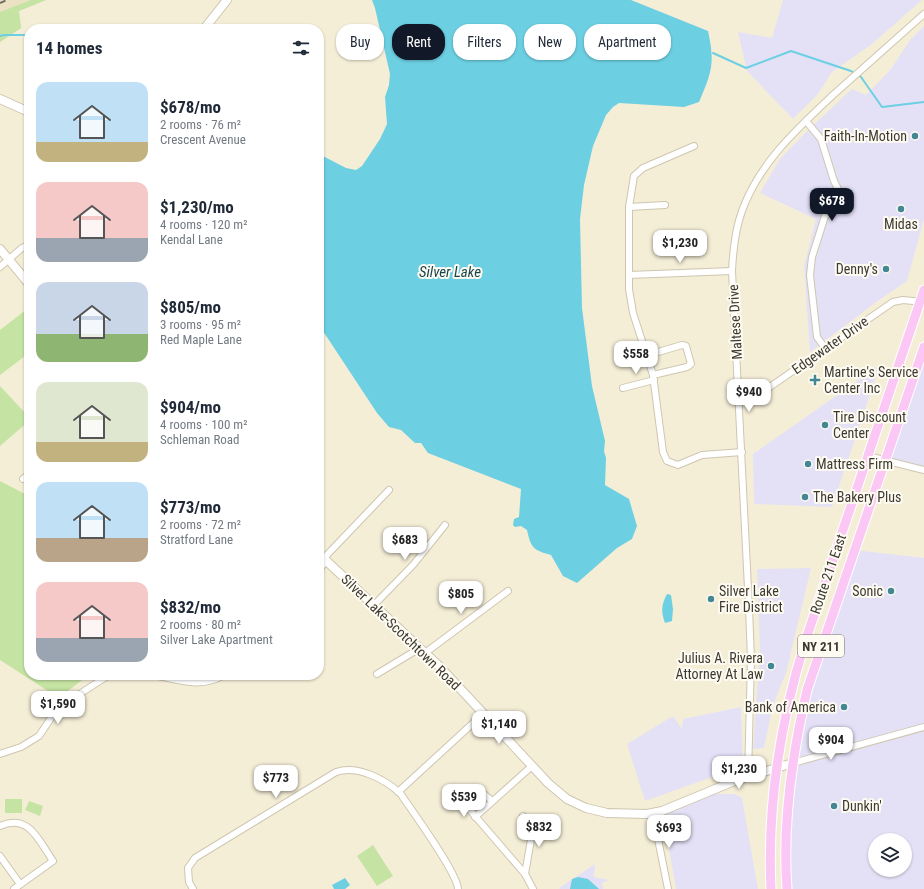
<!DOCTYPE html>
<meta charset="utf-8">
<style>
body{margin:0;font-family:"Roboto Condensed",sans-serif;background:#f6f6f7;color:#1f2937;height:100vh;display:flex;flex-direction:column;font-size:15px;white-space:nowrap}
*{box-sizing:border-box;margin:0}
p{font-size:13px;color:#747a83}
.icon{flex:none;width:22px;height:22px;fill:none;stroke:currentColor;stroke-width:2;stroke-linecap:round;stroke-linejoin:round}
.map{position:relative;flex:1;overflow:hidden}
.drawer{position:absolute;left:24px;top:24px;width:300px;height:656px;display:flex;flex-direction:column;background:#fff;border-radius:16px;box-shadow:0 1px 3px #0004}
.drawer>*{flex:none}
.guide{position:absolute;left:336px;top:24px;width:380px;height:36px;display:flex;gap:8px}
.controls{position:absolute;left:868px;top:833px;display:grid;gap:8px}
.controls a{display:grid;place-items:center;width:44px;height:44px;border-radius:50%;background:#fff;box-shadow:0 1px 3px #0004;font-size:20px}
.price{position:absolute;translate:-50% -34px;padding:0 9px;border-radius:8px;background:#fff;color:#222;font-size:13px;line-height:26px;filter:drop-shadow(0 1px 2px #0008)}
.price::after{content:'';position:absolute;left:50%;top:24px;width:12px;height:9px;margin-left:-6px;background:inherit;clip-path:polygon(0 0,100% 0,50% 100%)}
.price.selected{background:#111827;color:#fff}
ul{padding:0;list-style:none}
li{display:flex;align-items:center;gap:12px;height:100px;padding:0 12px}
li span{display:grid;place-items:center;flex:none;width:112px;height:80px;border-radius:12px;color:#555}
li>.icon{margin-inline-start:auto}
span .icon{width:48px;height:48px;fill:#fffc;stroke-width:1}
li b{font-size:17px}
h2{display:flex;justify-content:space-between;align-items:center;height:48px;padding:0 12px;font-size:17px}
.chip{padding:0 14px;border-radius:16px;background:#fff;box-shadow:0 1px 3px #0004;font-size:14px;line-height:36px}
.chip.selected{background:#111827;color:#fff}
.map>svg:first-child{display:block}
</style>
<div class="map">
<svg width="924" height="889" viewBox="0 0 924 889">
<rect width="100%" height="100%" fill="#f5eed7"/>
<g fill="#e4e1f7" fill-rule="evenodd">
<path d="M783,0H922L872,44L832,72L818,94L793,119L747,71L738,32L772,38Z"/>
<path d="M924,26V219L907,281L875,303L810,352L804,266L816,219L760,193L780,159L805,133L852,89L866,95L891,69L910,40Z"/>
<path d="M924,346V470L885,459Z"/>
<path d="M880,365L832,507L754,504L753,454Z"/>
<path d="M854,550L924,558V889H789L793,763L829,622ZM875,840H905V870H875Z"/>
<path d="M811,568L786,673L773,705L764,748L753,749L760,648L757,569Z"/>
<path d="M741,707L743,766L645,801L627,744L673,716L682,729L683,719Z"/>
<path d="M713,794H735L742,798L758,889H676L663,814Z"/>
<path d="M595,864L594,877L609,880L602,883L603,889H560L559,888Z"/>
</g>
<path fill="#ebe2c4" d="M0,0H46L19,11L21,28L0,42Z"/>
<g fill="#c5e4a3">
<path d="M31,0H46L19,11L21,28L0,42V12Z"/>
<path d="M27,309L29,311V353L0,375V330Z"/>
<path d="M0,386L29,417V421L0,446Z"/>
<path d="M0,481L29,496V675H89L65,693L48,691L0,660Z"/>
<rect x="5" y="799" width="17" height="14"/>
<path d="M29,801L43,806L40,816L25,810Z"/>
<path d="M373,845L393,876L377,886L357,856Z"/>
</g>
<g fill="#6ccfe2">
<path d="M372,0H631L708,31C715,63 712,72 699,102L684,107L619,103L613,107L606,115L593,146L584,185L580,219L582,308L592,386L605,441L604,451L606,458L605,485L629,499L637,526L632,539L617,548L577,583L563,576L551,555C533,550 531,548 527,530L521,526L515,527L513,525L514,519L519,517L521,489L428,453L421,443H415L401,430L389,427L377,413L319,325V154L346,168L356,170L362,166L380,139L387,124L385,97L389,85L390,74L375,8Z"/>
<path d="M667,594L671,595L673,609L672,621L665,623C661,612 661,605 667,594Z"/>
<path d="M578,877L588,879L599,889H570L572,879Z"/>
<path d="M345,878L350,885L345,889H334L332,885Z"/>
</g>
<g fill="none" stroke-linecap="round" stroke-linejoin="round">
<g stroke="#6ccfe2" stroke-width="2">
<path d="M0,36L4,35H29"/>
<path d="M713,53L746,68L791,51L851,71L861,77L882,107L924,102"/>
</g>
<defs>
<g id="street">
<path d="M806,121L821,139L834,181L843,199L825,216L812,257L810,275L817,337L825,348"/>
<path d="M694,146L643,168L634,176L629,207V289L633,313L653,375L663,452L667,461L678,465L702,455L742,452"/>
<path d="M629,207L665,205"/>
<path d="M0,267L22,248L29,245"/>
<path d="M629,275L732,271"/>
<path d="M648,355L682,345L686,346L691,364L687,367L653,375"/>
<path d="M623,388L654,380"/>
<path d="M739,400L749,399L761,393L893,302L903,300L923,302"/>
<path d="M868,456L924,470"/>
<path d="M23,479L29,474"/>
<path d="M324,558L389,490"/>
<path d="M319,570L326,561"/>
<path d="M373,606L413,565L445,525"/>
<path d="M425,653L508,591"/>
<path d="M377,674L420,648"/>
<path d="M154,675C177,680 202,689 224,675"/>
<path d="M0,754L21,747L39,736L55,712L64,704L109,675"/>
<path d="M793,763L924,727"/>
<path d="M748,776L751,660L749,608L732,271C733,250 735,230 742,211C759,163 797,129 833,95C863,68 894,41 924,14"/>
<path d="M398,792L483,714"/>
<path d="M492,801L477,788C470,790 464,796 463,802L525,874"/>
<path d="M653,814L668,889"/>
<path d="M523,816L532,834L525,874L533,889"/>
<path d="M475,817L532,766"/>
<path d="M0,826C29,813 39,841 53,861L14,889"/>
<path d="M0,856L20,884"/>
<path d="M193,889L189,882L188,868L195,858L336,772C358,765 384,779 400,793C412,811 457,872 458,889"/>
</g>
<g id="secondary">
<path d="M204,29L227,0"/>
<path d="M0,99L29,112"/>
<path d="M0,249L29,284"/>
<path d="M319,554L440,667L548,783L567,799L586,808L607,813L647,814L662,811L737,780L793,763"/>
</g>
<g id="primary">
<path d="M771,889C767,804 780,723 805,642L924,290"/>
<path d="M787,889C782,822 792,755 807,690L924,347"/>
</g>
</defs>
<use href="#street" stroke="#cec6b0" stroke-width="8"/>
<use href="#secondary" stroke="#cec6b0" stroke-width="10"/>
<use href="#primary" stroke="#fff" stroke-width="11"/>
<use href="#street" stroke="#fff" stroke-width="6"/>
<use href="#secondary" stroke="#fff" stroke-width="8"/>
<use href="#primary" stroke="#fbc7f5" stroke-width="9"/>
<path stroke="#716d60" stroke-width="2" stroke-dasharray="6 3" stroke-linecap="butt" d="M0,3L7,0"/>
</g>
<g fill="#438795" stroke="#fefbf2" stroke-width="1.5">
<circle cx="915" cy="136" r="4"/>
<circle cx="901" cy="209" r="4"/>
<circle cx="886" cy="269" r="4"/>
<path d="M813 374h4v4h4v4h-4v4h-4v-4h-4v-4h4z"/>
<circle cx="825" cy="425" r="4"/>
<circle cx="808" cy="464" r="4"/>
<circle cx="805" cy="497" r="4"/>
<circle cx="891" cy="591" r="4"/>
<circle cx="711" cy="599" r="4"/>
<circle cx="771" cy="666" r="4"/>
<circle cx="844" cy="707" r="4"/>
<circle cx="834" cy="806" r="4"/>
</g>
<g text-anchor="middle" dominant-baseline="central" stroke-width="4" stroke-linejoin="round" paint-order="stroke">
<rect fill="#fefbf2" stroke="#76736b" stroke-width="1" x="798" y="635" width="46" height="22" rx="3"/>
<g font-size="13" font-weight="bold" fill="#3c3931">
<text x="821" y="646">NY 211</text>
</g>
<g font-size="14" fill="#3c3931" stroke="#fefbf2" text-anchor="start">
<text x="907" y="136" text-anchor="end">Faith-In-Motion</text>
<text x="901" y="224" text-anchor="middle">Midas</text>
<text x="878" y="269" text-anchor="end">Denny's</text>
<text x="824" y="372">Martine's Service<tspan x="824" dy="16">Center Inc</tspan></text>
<text x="833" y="417">Tire Discount<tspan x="833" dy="16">Center</tspan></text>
<text x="816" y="464">Mattress Firm</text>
<text x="813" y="497">The Bakery Plus</text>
<text x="719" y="591">Silver Lake<tspan x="719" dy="16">Fire District</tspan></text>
<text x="883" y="591" text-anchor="end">Sonic</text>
<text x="763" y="658" text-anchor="end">Julius A. Rivera<tspan x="763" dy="16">Attorney At Law</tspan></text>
<text x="836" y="707" text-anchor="end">Bank of America</text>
<text x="842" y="806">Dunkin'</text>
</g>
<g font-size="14" fill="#3c3931" stroke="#fefbf2">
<text transform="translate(735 322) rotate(-93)">Maltese Drive</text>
<text transform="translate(830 345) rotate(-35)">Edgewater Drive</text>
<text transform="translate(828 574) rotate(-71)">Route 211 East</text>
<text transform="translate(401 632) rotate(44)">Silver Lake-Scotchtown Road</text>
</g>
<g font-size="15" font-style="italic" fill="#18454d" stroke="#fefbf2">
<text x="450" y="272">Silver Lake</text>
</g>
</g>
</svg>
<div class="controls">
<a><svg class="icon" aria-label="layers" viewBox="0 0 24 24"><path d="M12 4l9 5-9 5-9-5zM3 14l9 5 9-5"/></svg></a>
</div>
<b class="price selected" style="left:832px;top:222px">$678</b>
<b class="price" style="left:680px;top:264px">$1,230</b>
<b class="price" style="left:636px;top:375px">$558</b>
<b class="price" style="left:749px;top:413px">$940</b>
<b class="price" style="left:405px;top:561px">$683</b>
<b class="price" style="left:461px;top:615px">$805</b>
<b class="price" style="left:58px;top:725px">$1,590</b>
<b class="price" style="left:499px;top:745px">$1,140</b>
<b class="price" style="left:831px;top:761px">$904</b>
<b class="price" style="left:739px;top:790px">$1,230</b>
<b class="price" style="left:276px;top:799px">$773</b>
<b class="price" style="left:464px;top:818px">$539</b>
<b class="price" style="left:539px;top:848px">$832</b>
<b class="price" style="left:669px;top:849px">$693</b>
<div class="guide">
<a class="chip">Buy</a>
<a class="chip selected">Rent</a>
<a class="chip">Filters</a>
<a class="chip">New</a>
<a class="chip">Apartment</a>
</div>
<section class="drawer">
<h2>14 homes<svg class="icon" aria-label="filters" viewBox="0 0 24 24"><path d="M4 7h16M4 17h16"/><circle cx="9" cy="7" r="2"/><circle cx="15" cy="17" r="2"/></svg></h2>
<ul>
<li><span style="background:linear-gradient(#bfe0f5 75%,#c2b280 0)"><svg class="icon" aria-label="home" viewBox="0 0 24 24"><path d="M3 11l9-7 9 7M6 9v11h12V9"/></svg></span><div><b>$678/mo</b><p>2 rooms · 76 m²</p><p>Crescent Avenue</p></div></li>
<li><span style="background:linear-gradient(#f6c9c9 70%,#9aa5b1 0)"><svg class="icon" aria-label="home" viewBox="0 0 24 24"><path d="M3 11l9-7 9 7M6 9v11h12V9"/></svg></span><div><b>$1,230/mo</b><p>4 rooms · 120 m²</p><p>Kendal Lane</p></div></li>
<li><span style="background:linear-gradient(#c9d6e8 65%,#8fb573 0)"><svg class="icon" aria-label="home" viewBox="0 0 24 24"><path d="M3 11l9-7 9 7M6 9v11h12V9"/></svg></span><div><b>$805/mo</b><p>3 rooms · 95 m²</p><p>Red Maple Lane</p></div></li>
<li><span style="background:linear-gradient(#dfe7d0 75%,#c2b280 0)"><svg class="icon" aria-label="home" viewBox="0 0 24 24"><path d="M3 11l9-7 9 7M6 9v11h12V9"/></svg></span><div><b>$904/mo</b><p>4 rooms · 100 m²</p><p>Schleman Road</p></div></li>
<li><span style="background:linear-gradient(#bfe0f5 70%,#b9a48a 0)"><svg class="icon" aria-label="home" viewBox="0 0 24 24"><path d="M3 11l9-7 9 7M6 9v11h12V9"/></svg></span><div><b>$773/mo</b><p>2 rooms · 72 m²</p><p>Stratford Lane</p></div></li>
<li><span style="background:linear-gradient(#f6c9c9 70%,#9aa5b1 0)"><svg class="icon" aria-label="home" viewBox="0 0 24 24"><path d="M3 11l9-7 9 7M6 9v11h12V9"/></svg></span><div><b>$832/mo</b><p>2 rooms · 80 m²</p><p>Silver Lake Apartment</p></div></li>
</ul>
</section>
</div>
